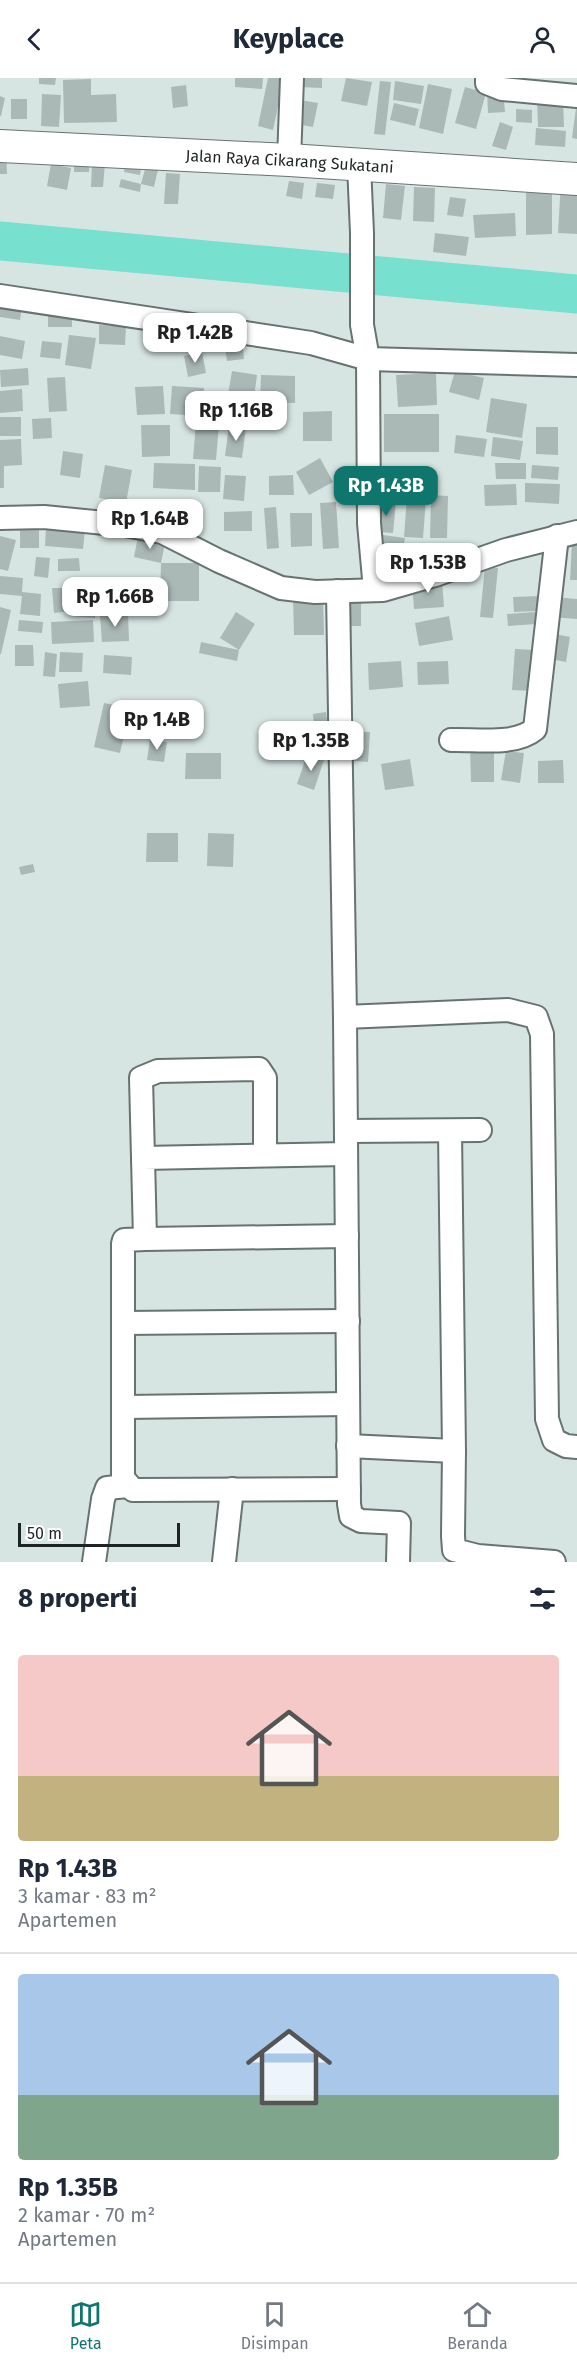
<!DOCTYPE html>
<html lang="id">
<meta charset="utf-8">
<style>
body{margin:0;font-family:"Fira Sans",sans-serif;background:#f6f6f7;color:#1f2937;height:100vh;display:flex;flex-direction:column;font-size:22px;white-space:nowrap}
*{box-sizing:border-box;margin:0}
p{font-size:20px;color:#747a83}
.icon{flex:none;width:33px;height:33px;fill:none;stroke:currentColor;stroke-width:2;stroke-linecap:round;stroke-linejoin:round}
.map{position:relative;height:1484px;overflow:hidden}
.panel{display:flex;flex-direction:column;background:#fff;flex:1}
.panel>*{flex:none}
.scale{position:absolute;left:18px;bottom:15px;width:162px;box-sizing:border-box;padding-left:6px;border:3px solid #1e2423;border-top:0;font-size:16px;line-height:21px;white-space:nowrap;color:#1e2423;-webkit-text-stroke:4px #fff;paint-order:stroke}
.price{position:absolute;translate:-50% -51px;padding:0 14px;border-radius:12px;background:#fff;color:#222;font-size:20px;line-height:39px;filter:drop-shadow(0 2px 3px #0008)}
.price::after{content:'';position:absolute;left:50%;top:36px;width:18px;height:14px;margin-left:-9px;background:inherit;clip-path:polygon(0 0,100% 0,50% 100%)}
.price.current{background:#0f766e;color:#fff}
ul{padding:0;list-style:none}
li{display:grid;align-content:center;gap:12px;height:318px;padding:0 18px}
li+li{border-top:2px solid #e0e1e3}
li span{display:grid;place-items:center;height:186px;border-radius:6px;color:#555}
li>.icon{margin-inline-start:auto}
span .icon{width:108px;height:108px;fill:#fffc;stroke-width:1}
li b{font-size:26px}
h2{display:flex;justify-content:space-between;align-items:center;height:72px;padding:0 18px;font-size:26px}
header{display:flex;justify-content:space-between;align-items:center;height:78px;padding:0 18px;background:#fff;font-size:27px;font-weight:700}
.dock{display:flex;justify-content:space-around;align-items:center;height:84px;border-top:2px solid #e0e1e3;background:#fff;font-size:16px;color:#747a83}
.dock a{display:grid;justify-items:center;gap:3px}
.dock .current{color:#0f766e}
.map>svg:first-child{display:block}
</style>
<header><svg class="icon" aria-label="back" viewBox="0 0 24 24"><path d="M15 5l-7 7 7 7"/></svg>Keyplace<svg class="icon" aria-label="person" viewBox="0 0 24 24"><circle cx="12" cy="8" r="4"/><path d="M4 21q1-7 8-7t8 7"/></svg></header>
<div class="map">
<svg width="577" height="1484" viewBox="0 0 577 1484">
<rect width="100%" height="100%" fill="#d7e5e2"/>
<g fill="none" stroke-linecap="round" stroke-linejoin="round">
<path stroke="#77e0cf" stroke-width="39" d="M0,163L577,216"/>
</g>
<g fill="#abb9b6">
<path d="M39,0H56L55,7L39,6Z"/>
<path d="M235,0H263L262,11L235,9Z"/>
<path d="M268,0H284L273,52L258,48Z"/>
<path d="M299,0H322V10L298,9Z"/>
<path d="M346,0L372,4L367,28L341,23Z"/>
<path d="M91,1V17L116,16L117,44L64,45L63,2Z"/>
<path d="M380,3L391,4L385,57L374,56Z"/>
<path d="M395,3L424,8L421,26L393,22Z"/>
<path d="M428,6L452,11L443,56L419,50Z"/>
<path d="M186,7L188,28L173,30L171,9Z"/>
<path d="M465,9L486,15L476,51L455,45Z"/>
<path d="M503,12L505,34L488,35L487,13Z"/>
<path d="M42,16L61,17L59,49L41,48Z"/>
<path d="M0,18L5,20L1,38H0Z"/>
<path d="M537,19H563L564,49H538Z"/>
<rect x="11" y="21" width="16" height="20"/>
<path d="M300,22L318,25L313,49L296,46Z"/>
<path d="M394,25L419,31L415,48L390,42Z"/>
<path d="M576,30H577V61L572,60Z"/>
<path d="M516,31L532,32V45L516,44Z"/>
<path d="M500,44L513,49L506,72L492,68Z"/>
<path d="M536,50L566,53L565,69L535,67Z"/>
<path d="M75,68L90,69L89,94H74Z"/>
<path d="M0,69H6L7,96H0Z"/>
<path d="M147,84L159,87L154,109L141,106Z"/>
<path d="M92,85H105L103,109H91Z"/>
<path d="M51,86L71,90L67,112L47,108Z"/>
<path d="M125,86L141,89L140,97L124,94Z"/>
<path d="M166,95L180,96L178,126H164Z"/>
<path d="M121,101L141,106L140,114L119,109Z"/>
<path d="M289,103L304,105L302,121L286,118Z"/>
<path d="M561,103L577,104V156L558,155Z"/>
<path d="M317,105L335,107L333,121L315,119Z"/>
<path d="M386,106L405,108L401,142L383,140Z"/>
<path d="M414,109L435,110L434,144L413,143Z"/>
<path d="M526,115H552V156L526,157Z"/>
<path d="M450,119L466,121L463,139L447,137Z"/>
<path d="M515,135L516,158L475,160L473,137Z"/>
<path d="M435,155L469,159L466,178L433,174Z"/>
<path d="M0,224L22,228L20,242L0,239Z"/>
<rect x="48" y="237" width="24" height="12"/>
<path d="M99,247L126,248L125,267L99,266Z"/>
<path d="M241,250L244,281L227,283L223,252Z"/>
<rect x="179" y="253" width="27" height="15"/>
<path d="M69,257L96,260L91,291L65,287Z"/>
<path d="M0,258L25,263L22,281L0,277Z"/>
<path d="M42,263L62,265L60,281L40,279Z"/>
<path d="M202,274L206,295L188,299L184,278Z"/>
<path d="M28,290L29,307L1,309L0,292Z"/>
<path d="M232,293L257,297L253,327L227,323Z"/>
<path d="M455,293L484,300L479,322L449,314Z"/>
<path d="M436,295L437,327L398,329L396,297Z"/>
<path d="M261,297L295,298V325L260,324Z"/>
<path d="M65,299L67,333L49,334L47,300Z"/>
<path d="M163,308L165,336L137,337L135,309Z"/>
<path d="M172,308L204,310L203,338L170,336Z"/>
<path d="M22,311L23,333L0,335V313Z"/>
<path d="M491,320L527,326L522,360L486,354Z"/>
<path d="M332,333V363H303V334Z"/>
<rect x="384" y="336" width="55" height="38"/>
<rect x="0" y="339" width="21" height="19"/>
<path d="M51,340L52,360L33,361L32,341Z"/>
<path d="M196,345L219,347L216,382L193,381Z"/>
<path d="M141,347H170V378L142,379Z"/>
<path d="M229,347L246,349L242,380L225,378Z"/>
<path d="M536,349H558V377L536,376Z"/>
<path d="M456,357L487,361L484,379L454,375Z"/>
<path d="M493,359L523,363L520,382L491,378Z"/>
<path d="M21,361L22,387L4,388V410H0V362Z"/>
<path d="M63,373L83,376L80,400L60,397Z"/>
<path d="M320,380L333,404L309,417L296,394Z"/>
<path d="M154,385L195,386V412L153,410Z"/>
<path d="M495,385H526V401H496Z"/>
<path d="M105,387L132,392L126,425L99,420Z"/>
<path d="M532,387L559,389L558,402L531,400Z"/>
<path d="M199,388L221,389L220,414H198Z"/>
<path d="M419,388L421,417L406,418L404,389Z"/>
<path d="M225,397L246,398L244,423L223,421Z"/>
<path d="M293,397L294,417H269V398Z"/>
<path d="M525,405L560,406L559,426L525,424Z"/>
<path d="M516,406L517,427L485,428L484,407Z"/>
<path d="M431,417L448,418L447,460H430Z"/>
<path d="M407,419L426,421L423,460L404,459Z"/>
<path d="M379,423L396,424L393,455L377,454Z"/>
<path d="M336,424L339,470L323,471L320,425Z"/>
<path d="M276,429L279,470L267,471L264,430Z"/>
<path d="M252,433V453H224V434Z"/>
<path d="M290,435H312V468L291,469Z"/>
<rect x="20" y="440" width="19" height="30"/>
<path d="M46,449L85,451L83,471L45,468Z"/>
<path d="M383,457L405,460L402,476L381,473Z"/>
<path d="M0,458L16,462L8,493L0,491Z"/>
<path d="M138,459L165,465L161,485L134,479Z"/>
<path d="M572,464H577V502H570Z"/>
<path d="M36,479L50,480L48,500L34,498Z"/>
<path d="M79,480L80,493H58V481Z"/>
<path d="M161,485H199V523H160Z"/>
<path d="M485,489L498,490L493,540L480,539Z"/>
<path d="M0,498L23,500L22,514L41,516L40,538L20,536L22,518L0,516Z"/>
<path d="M442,502L444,529L414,531L412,504Z"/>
<path d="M72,509L98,512L95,540L69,538Z"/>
<path d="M52,510H62L64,534L54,535Z"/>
<rect x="348" y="516" width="13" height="32"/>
<path d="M539,518V533L514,534L513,519Z"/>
<path d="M323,519L324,557H294L293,520Z"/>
<path d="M553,519L577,521V541L551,539Z"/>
<path d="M0,529L11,532L1,576H0Z"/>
<path d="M236,534L255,546L239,572L220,560Z"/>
<path d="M535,534L536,546L508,548L507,536Z"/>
<path d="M128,535L129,563L102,564L100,537Z"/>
<path d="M449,538L453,562L419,568L415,545Z"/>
<path d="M19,542L43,544L42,555L18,553Z"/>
<path d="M93,542L94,564L52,566L51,544Z"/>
<path d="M555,556L570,559L566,584L550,581Z"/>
<path d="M201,564L239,572L237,583L199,575Z"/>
<path d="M15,567H33L34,588H15Z"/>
<path d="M515,571L534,572L531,613L512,612Z"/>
<path d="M45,574L57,576L55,599L43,598Z"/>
<path d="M60,574L83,575L82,594H59Z"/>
<path d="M104,577L132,579L131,597L103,595Z"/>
<path d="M401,583L403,609L369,612L368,585Z"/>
<path d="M448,583L449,606L418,607L417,584Z"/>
<path d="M88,603L90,628L60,630L58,606Z"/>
<path d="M104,625L130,630L120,675L94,669Z"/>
<path d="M159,630L161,652L146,653L144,631Z"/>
<path d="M326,634L328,648L314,649L313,636Z"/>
<rect x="177" y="636" width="15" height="16"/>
<path d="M343,653L370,654L368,684L342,682Z"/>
<path d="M150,662L167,664L164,684L147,682Z"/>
<path d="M470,669H494V704H471Z"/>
<path d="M506,673L524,675L520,705L501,702Z"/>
<path d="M186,675H221V701H185Z"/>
<path d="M307,677L324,682L314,712L297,706Z"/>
<path d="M410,681L414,708L385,712L381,686Z"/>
<path d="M563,682L564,705H538V683Z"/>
<path d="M147,755H178V784H146Z"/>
<path d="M208,755L234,756L233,789L207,788Z"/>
<path d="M33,786L35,794L21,797L19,789Z"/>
</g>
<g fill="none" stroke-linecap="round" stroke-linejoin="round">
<defs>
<g id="street">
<path d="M487,0V5L502,11L577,18"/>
<path d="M289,82L292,0"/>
<path d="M359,87L362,155V247L368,281L369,445L375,512"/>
<path d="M0,218L311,265L368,281L577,287"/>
<path d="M0,440L44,439L125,447L162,454L219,483L281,510L315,514L383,512L435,497L506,472L577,454"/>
<path d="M338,513L345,939L508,932L536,939L542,956L547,1341L554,1362L566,1368L577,1369"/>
<path d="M451,662C476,661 515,668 535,651L557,458"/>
<path d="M345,939L349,1426L351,1438L361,1443L399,1445L398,1484"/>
<path d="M346,1053L480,1052"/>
<path d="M450,1053L454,1373"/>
<path d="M346,1076L143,1080L145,1161L124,1162L123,1166V1400L133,1412L349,1411"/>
<path d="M143,1080L141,1000L158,993L259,991L265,1000V1076"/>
<path d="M145,1161L347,1158"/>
<path d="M124,1245L348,1243"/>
<path d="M125,1329L348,1326"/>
<path d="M348,1368L454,1373L453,1458L454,1472L478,1478L554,1484"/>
<path d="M94,1484L103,1421L107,1410L128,1408"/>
<path d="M224,1484L232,1411"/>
</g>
<g id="secondary">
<path id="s1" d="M0,68L289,82L577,101"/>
</g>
</defs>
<use href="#street" stroke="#677371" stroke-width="26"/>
<use href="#secondary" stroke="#677371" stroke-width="34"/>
<use href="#street" stroke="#fff" stroke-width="22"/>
<use href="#secondary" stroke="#fff" stroke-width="32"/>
</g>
<g text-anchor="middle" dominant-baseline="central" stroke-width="6" stroke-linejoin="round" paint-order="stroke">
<g font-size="16" fill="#1e2423" stroke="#fff">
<text stroke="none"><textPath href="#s1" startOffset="290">Jalan Raya Cikarang Sukatani</textPath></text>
</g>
</g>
</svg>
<div class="scale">50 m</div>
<b class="price" style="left:195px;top:286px">Rp 1.42B</b>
<b class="price" style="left:236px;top:364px">Rp 1.16B</b>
<b class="price current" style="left:386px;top:439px">Rp 1.43B</b>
<b class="price" style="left:150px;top:472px">Rp 1.64B</b>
<b class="price" style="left:428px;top:516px">Rp 1.53B</b>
<b class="price" style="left:115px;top:550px">Rp 1.66B</b>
<b class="price" style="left:157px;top:673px">Rp 1.4B</b>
<b class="price" style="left:311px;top:694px">Rp 1.35B</b>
</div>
<section class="panel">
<h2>8 properti<svg class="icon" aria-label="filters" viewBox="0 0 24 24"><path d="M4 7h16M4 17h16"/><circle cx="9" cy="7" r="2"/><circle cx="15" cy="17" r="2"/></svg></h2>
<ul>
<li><span style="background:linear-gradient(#f6c9c9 65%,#c2b280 0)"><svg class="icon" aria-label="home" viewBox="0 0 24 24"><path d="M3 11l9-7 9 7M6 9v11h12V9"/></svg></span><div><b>Rp 1.43B</b><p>3 kamar · 83 m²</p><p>Apartemen</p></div></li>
<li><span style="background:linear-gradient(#a9c7e8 65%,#7fa58c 0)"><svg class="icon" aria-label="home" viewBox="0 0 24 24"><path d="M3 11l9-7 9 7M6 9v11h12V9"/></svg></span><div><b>Rp 1.35B</b><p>2 kamar · 70 m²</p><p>Apartemen</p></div></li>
</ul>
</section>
<nav class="dock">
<a class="current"><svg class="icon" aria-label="map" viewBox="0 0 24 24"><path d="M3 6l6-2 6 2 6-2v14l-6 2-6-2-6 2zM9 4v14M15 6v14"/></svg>Peta</a>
<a><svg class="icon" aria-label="saved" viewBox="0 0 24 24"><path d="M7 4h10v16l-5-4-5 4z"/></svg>Disimpan</a>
<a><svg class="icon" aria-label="home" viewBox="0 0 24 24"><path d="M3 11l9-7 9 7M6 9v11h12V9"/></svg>Beranda</a>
</nav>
